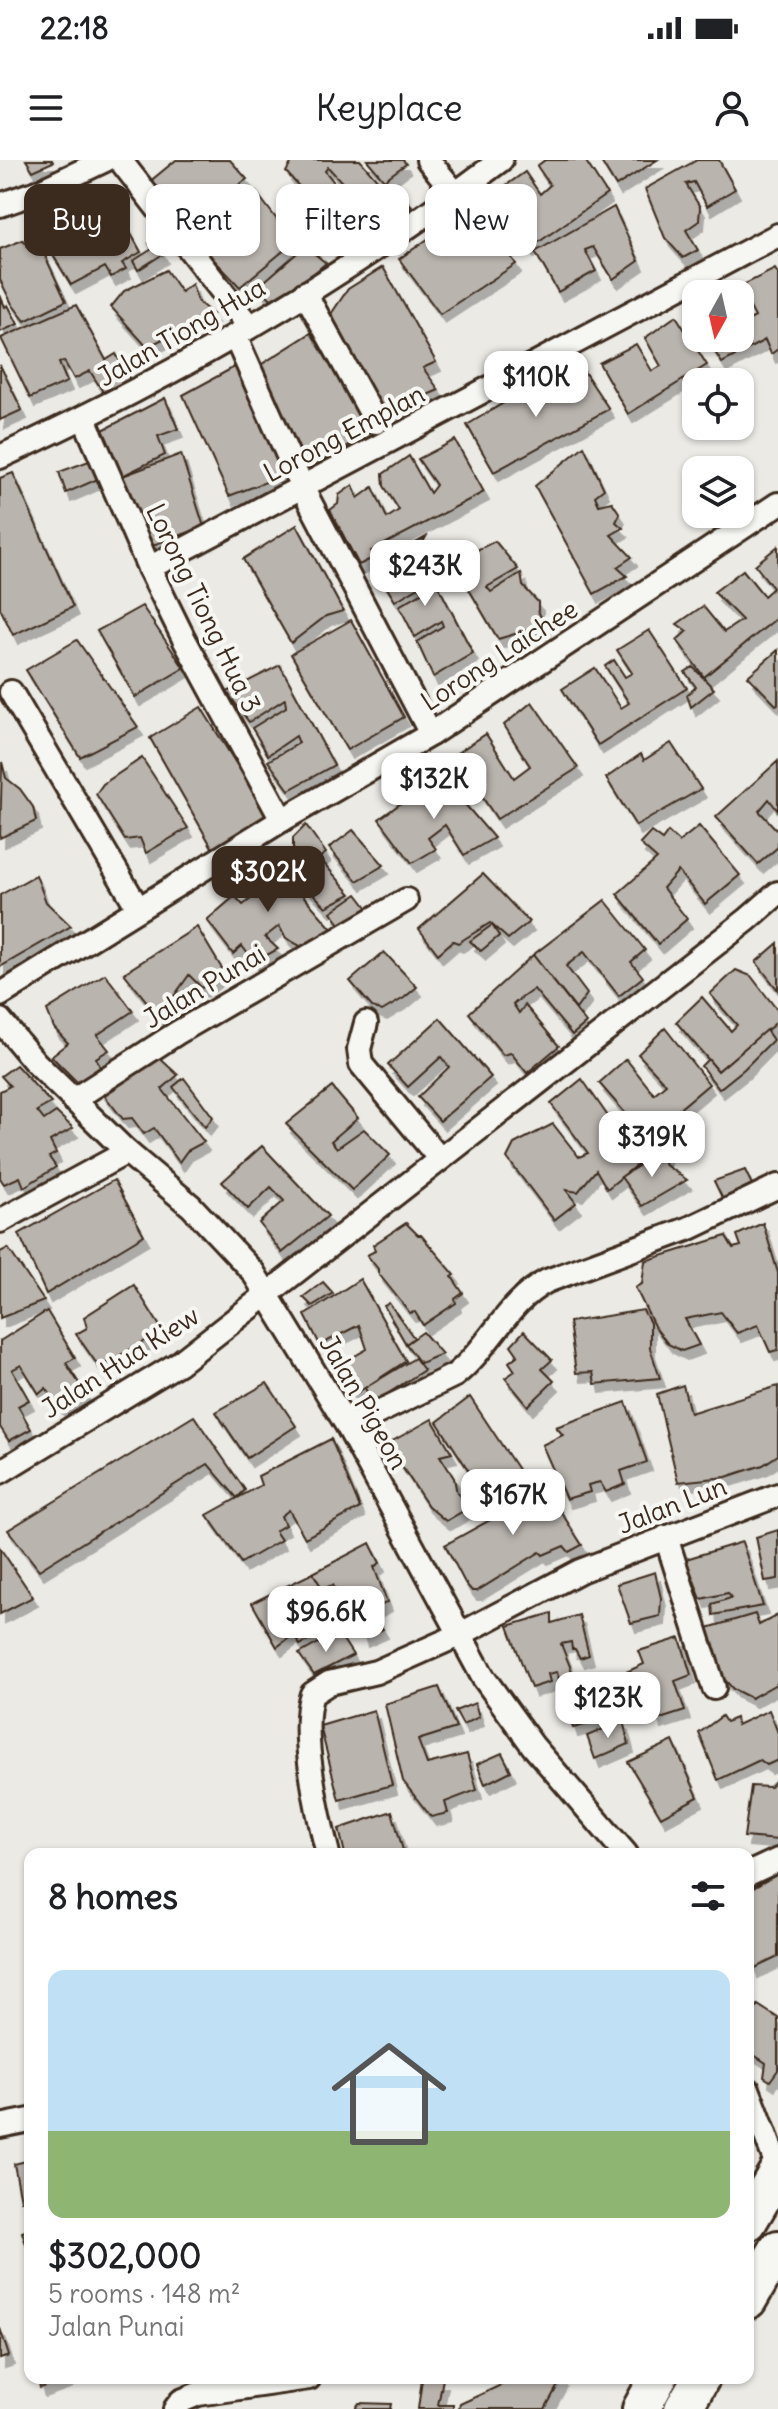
<!DOCTYPE html>
<meta charset="utf-8">
<style>
body{margin:0;font-family:Delius,sans-serif;background:#f6f6f6;color:#202124;height:100vh;display:flex;flex-direction:column;font-size:30px;white-space:nowrap}
*{box-sizing:border-box;margin:0}
p{font-size:26px;color:#757577}
.icon{flex:none;width:44px;height:44px;fill:none;stroke:currentColor;stroke-width:2;stroke-linecap:round;stroke-linejoin:round}
.map{position:relative;flex:1;overflow:hidden}
.drawer{position:absolute;left:24px;top:1688px;width:730px;height:536px;display:flex;flex-direction:column;background:#fff;border-radius:16px;box-shadow:0 2px 6px #0004}
.drawer>*{flex:none}
.banner{position:absolute;left:24px;top:24px;width:730px;height:72px;display:flex;gap:16px}
.needle{width:52px;rotate:188deg}
.tools{position:absolute;left:682px;top:120px;display:grid;gap:16px}
.tools a{display:grid;place-items:center;width:72px;height:72px;border-radius:16px;background:#fff;box-shadow:0 2px 6px #0004;font-size:40px}
.price{position:absolute;translate:-50% -68px;padding:0 18px;border-radius:16px;background:#fff;color:#222;font-size:26px;line-height:52px;filter:drop-shadow(0 2px 4px #0008)}
.price::after{content:'';position:absolute;left:50%;top:48px;width:24px;height:18px;margin-left:-12px;background:inherit;clip-path:polygon(0 0,100% 0,50% 100%)}
.price.current{background:#3b2a1e;color:#fff}
ul{padding:0;list-style:none}
li{display:grid;align-content:center;gap:16px;height:424px;padding:0 24px}
li+li{border-top:2px solid #e0e0e0}
li span{display:grid;place-items:center;height:248px;border-radius:16px;color:#555}
li>.icon{margin-inline-start:auto}
span .icon{width:144px;height:144px;fill:#fffc;stroke-width:1}
li b{font-size:34px}
h2{display:flex;justify-content:space-between;align-items:center;height:96px;padding:0 24px;font-size:34px}
.chip{padding:0 28px;border-radius:16px;background:#fff;box-shadow:0 2px 6px #0004;font-size:28px;line-height:72px}
.chip.current{background:#3b2a1e;color:#fff}
.status{display:flex;justify-content:space-between;align-items:center;height:56px;padding:0 40px;background:#fff;direction:ltr}
.status svg{height:22px;fill:currentColor}
header{display:flex;justify-content:space-between;align-items:center;height:104px;padding:0 24px;background:#fff;font-size:36px;font-weight:600}
.map>svg:first-child{display:block}
</style>
<div class="status"><b>22:18</b><svg viewBox="0 0 49 12"><path d="M0 12V9h3v3zM5 12V6h3v6zM10 12V3h3v9zM15 12V0h3v12zM26 1h20v11H26zM47 4h2v5h-2z"/></svg></div>
<header><svg class="icon" aria-label="menu" viewBox="0 0 24 24"><path d="M4 6h16M4 12h16M4 18h16"/></svg>Keyplace<svg class="icon" aria-label="person" viewBox="0 0 24 24"><circle cx="12" cy="8" r="4"/><path d="M4 21q1-7 8-7t8 7"/></svg></header>
<div class="map">
<svg width="778" height="2249" viewBox="0 0 778 2249">
<defs>
<filter id="shadow"><feDropShadow dx="5" dy="9" stdDeviation="0" flood-color="#0004"/></filter>
</defs>
<rect width="100%" height="100%" fill="#ebeae5"/>
<filter id="ink" filterUnits="userSpaceOnUse"><feTurbulence type="fractalNoise" baseFrequency=".0125" numOctaves="2"/><feDisplacementMap in="SourceGraphic" scale="16" xChannelSelector="R" yChannelSelector="G"/><feConvolveMatrix kernelMatrix="1 2 1 2 8 2 1 2 1" color-interpolation-filters="sRGB"/></filter>
<g filter="url(#ink)">
<g fill="#bab4ae" stroke="#3b2a1e" stroke-width="2" filter="url(#shadow)">
<path d="M26,0H52L53,2L33,11Z"/>
<path d="M176,0H230L247,19L232,30L241,38L187,76L148,23Z"/>
<path d="M293,0H360L380,23L359,41L328,7L325,11L352,45L330,61L286,12Z"/>
<path d="M367,0H403L406,4L384,20Z"/>
<path d="M545,0H585L607,34L529,89L488,38L525,12L540,34L550,25L537,6Z"/>
<path d="M600,0H657L616,26Z"/>
<path d="M697,0H719L735,29L707,46L694,22L686,24L700,47L699,61L686,70L698,90L683,98L665,78L645,29Z"/>
<path d="M389,22L412,46L351,92L328,71Z"/>
<path d="M256,32L294,82L240,127L195,80Z"/>
<path d="M114,43L141,92L122,103L126,109L111,117L105,107L71,125L45,82L74,65L91,91L97,87L81,60Z"/>
<path d="M477,45L516,104L440,154L399,99Z"/>
<path d="M614,47L639,101L613,119L593,87L585,90L596,111L558,132L535,92Z"/>
<path d="M155,79L163,94L138,110L133,101L152,89L149,83Z"/>
<path d="M23,80L30,90L40,85L66,141L25,161L12,144L0,120V89Z"/>
<path d="M305,86L326,103L277,144L258,127Z"/>
<path d="M383,107L436,202L423,208L439,230L382,254L329,157L348,129Z"/>
<path d="M775,109L778,114V189L771,194L765,180L722,203L706,178H740V156L744,163L755,157L739,127Z"/>
<path d="M166,110L181,132L192,124L198,142L213,154L147,187L111,147L124,131Z"/>
<path d="M0,135L5,147L8,145L18,164L0,172Z"/>
<path d="M76,145L106,200L116,194L130,220L103,232L90,211L74,219L64,201L59,203L67,222L30,238L1,178Z"/>
<path d="M676,156L707,205L628,254L599,203L636,184L652,211L661,206L645,178Z"/>
<path d="M311,173L371,272L307,310L259,206Z"/>
<path d="M240,204L287,314L229,336L183,235Z"/>
<path d="M0,205L22,250L0,260Z"/>
<path d="M583,210L609,249L494,312L467,265L538,222L543,231Z"/>
<path d="M165,238L178,269L158,276L165,295L120,317L97,273Z"/>
<path d="M455,280L484,332L371,391L375,397L359,405L330,350L338,344L339,335L353,325L358,338L373,327L387,358L399,350L384,326L383,314L409,296L430,333L436,325L418,299Z"/>
<path d="M584,286L604,329L595,336L599,345L612,342L620,354L616,362L623,368L611,375L632,397L617,407L627,416L594,434L535,326Z"/>
<path d="M181,294L204,367L150,386L120,317Z"/>
<path d="M89,301L98,319L66,333L59,312Z"/>
<path d="M13,313L73,447L13,475L0,448V318Z"/>
<path d="M297,365L343,451L326,456L291,483L243,399Z"/>
<path d="M426,377L419,389L473,493L433,517L417,482L443,466L441,461L415,477L399,446L423,432L419,427L395,441L374,407Z"/>
<path d="M495,381L518,409L487,427L491,432L521,413L523,426L538,442V451L545,465L498,479L453,402Z"/>
<path d="M778,386V457L704,517L677,480L687,471L677,464L703,446L724,472L742,460L714,432L743,410L764,436L773,428L755,405Z"/>
<path d="M142,446L184,508L135,537L97,471Z"/>
<path d="M351,460L404,557L347,590L291,494Z"/>
<path d="M649,470L687,528L598,585L562,529L595,508L621,548L629,543L605,506L614,500L625,517L632,513L617,490Z"/>
<path d="M77,480L138,567L80,597L26,510Z"/>
<path d="M778,490V544L776,545L748,516Z"/>
<path d="M280,505L334,605L289,630L268,601L299,583L296,576L268,595L252,568L286,547L285,539L249,562L227,532Z"/>
<path d="M693,507L714,529L691,547L687,535L696,527L685,512Z"/>
<path d="M532,542L578,608L497,659L454,595L486,574L514,618L530,606L504,565Z"/>
<path d="M201,547L268,655L213,689L150,578Z"/>
<path d="M671,583L701,629L636,666L606,618L641,594L644,600Z"/>
<path d="M142,598L188,668L146,693L140,678L125,680L96,634L103,624Z"/>
<path d="M778,601V651L769,639L759,651L778,671V687L758,704L716,657Z"/>
<path d="M2,602L6,618L20,629L33,647L36,661L0,678Z"/>
<path d="M440,615L494,678L464,695L445,665L428,678L436,689L412,703L379,659Z"/>
<path d="M306,665L326,693L319,698L351,734L326,747L292,712L305,701L293,689V678Z"/>
<path d="M699,666L740,715L705,744L678,711L663,728L687,759L658,784L617,734L657,699L640,684L651,672L662,680L668,672L679,682Z"/>
<path d="M353,670L384,705L357,721L329,688Z"/>
<path d="M267,694L333,770L304,788L286,778L279,766L265,777L278,789L254,802L242,786L233,794L207,760L235,736L243,745L261,731L245,710Z"/>
<path d="M483,714L529,762L508,779L490,763L458,783L453,781L438,794L419,769Z"/>
<path d="M36,715L46,742L71,766L0,807V735Z"/>
<path d="M357,734L370,751L343,768L331,752Z"/>
<path d="M605,740L645,790L631,802L643,817L619,836L584,792L566,806L587,834L576,849L533,795Z"/>
<path d="M492,765L499,776L481,791L470,781Z"/>
<path d="M197,767L224,812L202,828L189,815L159,857L124,813Z"/>
<path d="M778,783V830L756,802Z"/>
<path d="M384,792L417,827L404,838L382,851L372,847L350,821Z"/>
<path d="M533,795L586,863L572,875L534,829L513,844L519,853L525,845L559,886L527,913L511,893L503,895L469,853Z"/>
<path d="M736,810L751,816L778,851V861L718,911L676,862L702,837L731,871L737,865L710,834Z"/>
<path d="M105,814L133,851L97,875L109,890L96,898L100,907L78,923L51,896L68,883L54,868L47,850Z"/>
<path d="M440,858L491,917L440,961L418,937L449,907L441,897L408,927L388,905Z"/>
<path d="M665,868L709,924L646,977L599,923L626,899L654,934L666,924L638,894Z"/>
<path d="M766,870L773,880L744,909L719,929L701,906L708,899L718,911Z"/>
<path d="M154,893L178,915L162,929L204,982L187,991L179,1002L154,968L144,974L132,958L123,959L100,930Z"/>
<path d="M16,905L51,943L37,951L44,960L56,952L73,968L50,981L56,993L49,997L56,1007L24,1027L20,1017L4,1024L0,1018V931L10,926L1,916Z"/>
<path d="M184,918L213,957L205,967L173,927Z"/>
<path d="M582,919L640,1002L607,1029L596,1010L578,1032L566,1030L576,1043L554,1060L507,998L514,984L553,964L579,997L588,993L551,944Z"/>
<path d="M332,927L358,958L331,981L337,988L364,969L390,995L352,1030L286,964Z"/>
<path d="M262,986L328,1056L282,1093L259,1063L284,1041L271,1027L248,1049L222,1022Z"/>
<path d="M666,988L664,1004L687,1020L642,1046L621,1017Z"/>
<path d="M745,1010L754,1029L725,1044L714,1021Z"/>
<path d="M114,1020L144,1075L46,1134L19,1074Z"/>
<path d="M406,1063L418,1075H421L455,1115L452,1117L463,1133L455,1139L456,1143L423,1165L415,1152L410,1153L378,1113V1109L367,1095L375,1091L373,1085Z"/>
<path d="M763,1063L778,1113V1190L770,1192L758,1165L737,1173L721,1152L685,1159L699,1185L682,1191L668,1184L654,1166L635,1127L642,1124L645,1101L726,1076L733,1088L741,1086L737,1075Z"/>
<path d="M8,1088L44,1141L0,1158V1092Z"/>
<path d="M360,1119L406,1201L354,1235L335,1207L367,1189L359,1165L320,1185L305,1155Z"/>
<path d="M323,1122L333,1133L312,1146L303,1137Z"/>
<path d="M134,1125L163,1171L99,1207L76,1174L87,1168L84,1157Z"/>
<path d="M389,1143L414,1178L406,1184L384,1146Z"/>
<path d="M643,1150L650,1163V1188L660,1218L595,1224L593,1212L576,1213L569,1162Z"/>
<path d="M47,1151L75,1198L66,1203L88,1237L62,1251L46,1228L39,1234L21,1205L12,1210L29,1240L18,1246L31,1269L9,1281L0,1267V1181Z"/>
<path d="M524,1171L552,1200L542,1209L554,1221L528,1246L505,1218L515,1211L509,1202L518,1195L511,1185Z"/>
<path d="M423,1172L442,1194L420,1203L406,1184Z"/>
<path d="M415,1198L424,1210L372,1244L365,1228Z"/>
<path d="M267,1223L296,1266L247,1298L216,1252Z"/>
<path d="M683,1225L690,1253L778,1226V1295L763,1305L726,1317L678,1322L657,1234Z"/>
<path d="M470,1237L521,1314L507,1326L499,1319L480,1328L437,1262Z"/>
<path d="M626,1242L647,1302L621,1311L625,1324L606,1332L600,1322L588,1325L590,1332L566,1339L542,1285L563,1275L556,1267Z"/>
<path d="M194,1256L245,1330L237,1338L208,1304L39,1410L8,1370Z"/>
<path d="M432,1259L452,1293L440,1296L454,1318L457,1333L470,1347L446,1361L428,1346L387,1284Z"/>
<path d="M331,1279L360,1348L305,1378L289,1350L281,1356L285,1365L275,1371L281,1380L241,1403L207,1355L261,1325L258,1316Z"/>
<path d="M539,1317L582,1385L569,1392L564,1386L543,1395L540,1392L477,1431H472L465,1423L445,1385L515,1346L505,1337Z"/>
<path d="M778,1370V1419L765,1421L756,1377Z"/>
<path d="M742,1382L763,1446L713,1455L712,1444L731,1438L728,1433L701,1439L686,1399Z"/>
<path d="M370,1383L380,1403L374,1407L387,1442L372,1451L383,1469L363,1478L357,1459L352,1461L333,1425L322,1429L313,1413Z"/>
<path d="M0,1388L33,1437L0,1454Z"/>
<path d="M655,1412L661,1438L660,1456L631,1463L617,1424Z"/>
<path d="M313,1413L343,1464L300,1485L293,1475L277,1487L252,1443Z"/>
<path d="M552,1453V1463L579,1455L589,1495L580,1498L575,1489H572L571,1482L561,1484L575,1519L563,1521L559,1519L557,1512L548,1514L550,1522L531,1528L508,1466Z"/>
<path d="M755,1454L759,1465L778,1455V1523L751,1538L733,1529L716,1510L704,1469Z"/>
<path d="M338,1472L353,1495L314,1515L299,1494Z"/>
<path d="M680,1478L691,1515L675,1521L685,1551L657,1560L643,1527L631,1529L626,1512L644,1504L639,1491Z"/>
<path d="M604,1521L615,1557L573,1568L562,1533Z"/>
<path d="M439,1527L456,1568L418,1580L427,1604L467,1594L477,1630L445,1642L448,1653L431,1657L403,1621L385,1544Z"/>
<path d="M475,1543L479,1557L463,1565L455,1551Z"/>
<path d="M374,1550L392,1625L339,1640L320,1566Z"/>
<path d="M769,1550L778,1573V1600L767,1605L760,1600L718,1620L699,1573L722,1556L726,1562L736,1558L737,1565Z"/>
<path d="M623,1561L629,1584L595,1599L587,1576Z"/>
<path d="M673,1581L698,1637L661,1657L628,1602Z"/>
<path d="M502,1593L511,1611L485,1624L477,1604Z"/>
<path d="M778,1618V1680L744,1677L751,1626L770,1627Z"/>
<path d="M392,1651L404,1694H384L383,1691L374,1694H345L339,1669Z"/>
<path d="M778,1714V1797L753,1809L748,1791V1731Z"/>
<path d="M758,1845L778,1858V1910L770,1921L764,1917L766,1903L748,1891V1862Z"/>
<path d="M30,2000V2038L21,2040L14,2004Z"/>
<path d="M30,2069V2096L22,2072Z"/>
<path d="M0,2168L9,2196L0,2199Z"/>
<path d="M37,2218H68L40,2228Z"/>
<path d="M516,2218H562L545,2249H459L460,2244Z"/>
<path d="M422,2219H443L438,2245H453V2249H418Z"/>
<path d="M359,2243L391,2244L390,2249H355Z"/>
</g>
<g fill="none" stroke-linecap="round" stroke-linejoin="round">
<defs>
<g id="minor">
<path d="M120,0L249,166"/>
<path d="M428,0L456,34"/>
<path d="M0,45L40,31L105,0"/>
<path d="M305,133L376,262"/>
<path d="M235,176L302,327L431,574"/>
<path d="M84,258L149,408L184,479L282,660"/>
<path d="M0,297C176,216 346,117 501,0"/>
<path d="M149,408L778,75"/>
<path d="M11,532L138,748"/>
<path d="M0,835L282,660L431,574L778,344"/>
<path d="M0,860L35,902L127,992L191,1046L253,1112L348,1267L483,1517L533,1586L626,1694"/>
<path d="M366,863L359,889L361,904L439,998"/>
<path d="M73,940L177,873L406,740"/>
<path d="M0,1061L127,992"/>
<path d="M348,1267L455,1215C490,1187 507,1142 547,1121L690,1068L778,1026"/>
<path d="M0,1312L179,1203L747,760L778,733"/>
<path d="M666,1377L714,1528"/>
<path d="M328,1694C318,1655 299,1571 312,1534L329,1523L376,1512L459,1475L580,1411L778,1335"/>
<path d="M748,1714L778,1700"/>
<path d="M748,1929L778,2008"/>
<path d="M0,1966L30,1960"/>
<path d="M175,2249L181,2241L198,2234L309,2218"/>
</g>
<g id="primary">
<path d="M748,2062L778,2011"/>
<path d="M748,2140L778,2089"/>
<path d="M641,2249L658,2218"/>
<path d="M683,2249L701,2218"/>
</g>
</defs>
<use href="#minor" stroke="#3b2a1e" stroke-width="28"/>
<use href="#primary" stroke="#3b2a1e" stroke-width="42"/>
<use href="#minor" stroke="#f6f6f2" stroke-width="22"/>
<use href="#primary" stroke="#f6f6f2" stroke-width="36"/>
</g>
</g>
<g text-anchor="middle" dominant-baseline="central" stroke-width="8" stroke-linejoin="round" paint-order="stroke">
<g font-size="26" fill="#3b2a1e" stroke="#f6f6f2">
<text transform="translate(181 172) rotate(-30)">Jalan Tiong Hua</text>
<text transform="translate(344 273) rotate(-28)">Lorong Emplan</text>
<text transform="translate(204 448) rotate(64)">Lorong Tiong Hua 3</text>
<text transform="translate(499 495) rotate(-33)">Lorong Laichee</text>
<text transform="translate(204 826) rotate(-31)">Jalan Punai</text>
<text transform="translate(120 1202) rotate(-33)">Jalan Hua Kiew</text>
<text transform="translate(364 1242) rotate(60)">Jalan Pigeon</text>
<text transform="translate(672 1345) rotate(-21)">Jalan Lun</text>
</g>
</g>
</svg>
<div class="tools">
<a><svg class="needle" viewBox="-14 -14 28 28"><path d="M0-13l5 13h-10z" fill="#e53935"/><path d="M0 13l5-13h-10z" fill="#757577"/></svg></a>
<a><svg class="icon" aria-label="locate" viewBox="0 0 24 24"><circle cx="12" cy="12" r="6"/><path d="M12 2v4M12 18v4M2 12h4M18 12h4"/></svg></a>
<a><svg class="icon" aria-label="layers" viewBox="0 0 24 24"><path d="M12 4l9 5-9 5-9-5zM3 14l9 5 9-5"/></svg></a>
</div>
<b class="price" style="left:536px;top:259px">$110K</b>
<b class="price" style="left:425px;top:448px">$243K</b>
<b class="price" style="left:434px;top:661px">$132K</b>
<b class="price current" style="left:268px;top:754px">$302K</b>
<b class="price" style="left:652px;top:1019px">$319K</b>
<b class="price" style="left:513px;top:1377px">$167K</b>
<b class="price" style="left:326px;top:1494px">$96.6K</b>
<b class="price" style="left:608px;top:1580px">$123K</b>
<div class="banner">
<a class="chip current">Buy</a>
<a class="chip">Rent</a>
<a class="chip">Filters</a>
<a class="chip">New</a>
</div>
<section class="drawer">
<h2>8 homes<svg class="icon" aria-label="filters" viewBox="0 0 24 24"><path d="M4 7h16M4 17h16"/><circle cx="9" cy="7" r="2"/><circle cx="15" cy="17" r="2"/></svg></h2>
<ul>
<li><span style="background:linear-gradient(#bfe0f5 65%,#8fb573 0)"><svg class="icon" aria-label="home" viewBox="0 0 24 24"><path d="M3 11l9-7 9 7M6 9v11h12V9"/></svg></span><div><b>$302,000</b><p>5 rooms · 148 m²</p><p>Jalan Punai</p></div></li>
</ul>
</section>
</div>
